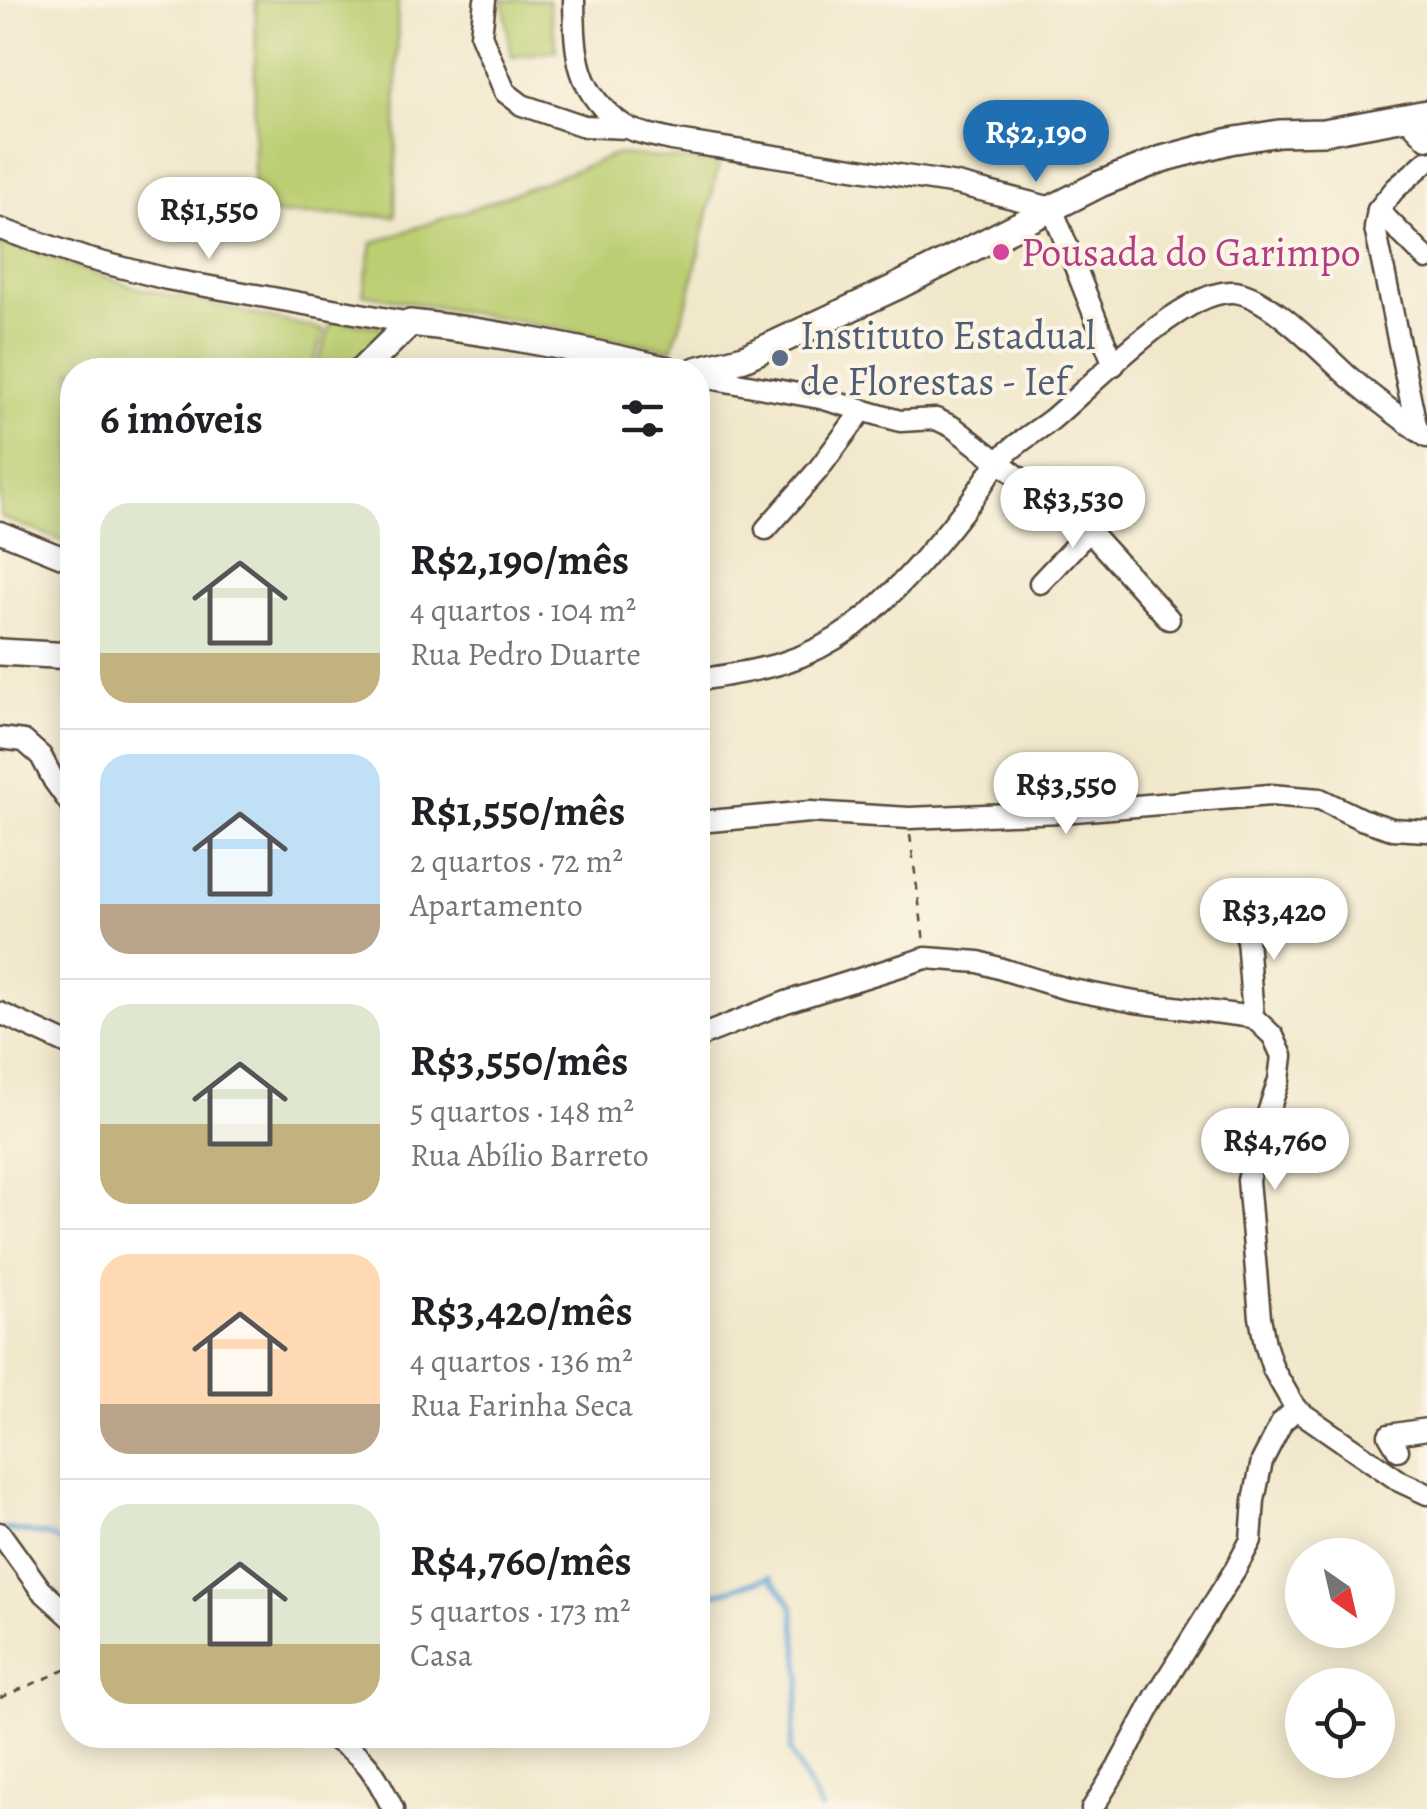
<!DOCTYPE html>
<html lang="pt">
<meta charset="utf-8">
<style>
body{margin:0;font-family:Alegreya,serif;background:#f2f2f2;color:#202124;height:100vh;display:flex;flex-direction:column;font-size:38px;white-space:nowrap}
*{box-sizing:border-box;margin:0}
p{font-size:32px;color:#757577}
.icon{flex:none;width:55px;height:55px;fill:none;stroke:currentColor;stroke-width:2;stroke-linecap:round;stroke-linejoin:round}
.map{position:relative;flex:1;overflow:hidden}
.drawer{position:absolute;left:60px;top:358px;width:650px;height:1390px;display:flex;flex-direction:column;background:#fff;border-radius:40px;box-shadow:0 5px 25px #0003}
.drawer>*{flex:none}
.needle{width:65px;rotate:146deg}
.controls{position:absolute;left:1285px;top:1538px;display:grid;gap:20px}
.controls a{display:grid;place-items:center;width:110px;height:110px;border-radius:50%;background:#fff;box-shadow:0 5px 25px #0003;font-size:50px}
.price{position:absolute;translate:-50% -85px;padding:0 22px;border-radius:35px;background:#fff;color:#222;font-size:32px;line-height:65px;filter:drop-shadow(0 2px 5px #0008)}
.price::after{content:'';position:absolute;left:50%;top:60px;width:30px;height:22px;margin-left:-15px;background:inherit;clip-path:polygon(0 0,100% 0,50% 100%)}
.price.active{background:#1f6fb2;color:#fff}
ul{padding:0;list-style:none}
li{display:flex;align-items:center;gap:30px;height:250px;padding:0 40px}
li+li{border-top:2px solid #e0e0e0}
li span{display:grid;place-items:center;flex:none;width:280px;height:200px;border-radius:30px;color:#555}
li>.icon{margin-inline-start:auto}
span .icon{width:120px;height:120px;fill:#fffc;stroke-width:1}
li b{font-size:42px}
h2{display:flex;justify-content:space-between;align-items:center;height:120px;padding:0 40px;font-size:42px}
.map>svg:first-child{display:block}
</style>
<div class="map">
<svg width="1427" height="1809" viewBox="0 0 1427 1809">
<rect width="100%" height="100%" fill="#fcf5e5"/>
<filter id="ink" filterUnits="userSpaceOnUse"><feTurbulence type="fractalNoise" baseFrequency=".01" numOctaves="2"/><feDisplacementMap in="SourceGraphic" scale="20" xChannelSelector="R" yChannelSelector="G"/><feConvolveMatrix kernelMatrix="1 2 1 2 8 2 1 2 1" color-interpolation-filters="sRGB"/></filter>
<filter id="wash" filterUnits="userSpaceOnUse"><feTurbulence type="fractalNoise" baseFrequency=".0048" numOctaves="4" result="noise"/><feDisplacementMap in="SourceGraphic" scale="40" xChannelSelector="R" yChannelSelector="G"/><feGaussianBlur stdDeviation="2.25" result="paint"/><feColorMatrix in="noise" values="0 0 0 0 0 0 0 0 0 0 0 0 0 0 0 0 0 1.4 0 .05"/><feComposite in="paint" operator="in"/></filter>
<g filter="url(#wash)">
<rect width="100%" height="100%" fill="#f1e8cc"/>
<g fill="#bbce72" stroke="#7b7c48" stroke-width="2.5">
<path d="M256,0H398L395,216L253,214Z"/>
<path d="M503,0H548L557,50L512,57Z"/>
<path d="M617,154L719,163L689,297L672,349L363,294L372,243L485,204Z"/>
<path d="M0,240L134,287L324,330L311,370H72V545L0,517Z"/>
<path d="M332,320L389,328L348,370H316Z"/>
</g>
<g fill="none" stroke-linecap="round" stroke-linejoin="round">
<g stroke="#5ea4d4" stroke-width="5">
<path d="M4,1529L47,1535L72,1547"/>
<path d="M698,1599L770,1577L793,1606L801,1679L790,1751L821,1809"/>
</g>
</g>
</g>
<g filter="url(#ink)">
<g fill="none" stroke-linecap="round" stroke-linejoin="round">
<defs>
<g id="minor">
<path d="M485,0L481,35L505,92L522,105L584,126L627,128"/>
<path d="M574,0C575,53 575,94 625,126C637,134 657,136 671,140L957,184L1052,208L1114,365"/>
<path d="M1407,118L1427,139"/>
<path d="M1378,210L1427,259"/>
<path d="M0,229L85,258L167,279L410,323"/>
<path d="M698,376L820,398L900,421L936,419L953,427L1089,531L1169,619"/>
<path d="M1417,430L1375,228L1378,210L1395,189L1427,161"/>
<path d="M766,529L818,470L862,411"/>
<path d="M0,532L72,561"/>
<path d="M1040,583L1089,531"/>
<path d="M698,680C759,670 801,665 853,627C896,594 934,549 967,506C978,492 987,476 998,462C1011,446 1034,433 1051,420C1091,387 1183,288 1234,292C1269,295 1323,354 1349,377C1374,398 1400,418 1427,437"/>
<path d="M0,738L24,741L41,756L54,781L72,806"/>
<path d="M698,822L810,812L909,818L1062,812L1270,795L1320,799L1361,819L1392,829L1427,831"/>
<path d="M1245,912L1253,1017"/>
<path d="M0,1013L72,1046"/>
<path d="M1253,1017L1273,1036L1282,1056L1279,1080L1257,1146L1248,1180L1260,1317L1265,1344L1273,1369L1296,1409L1401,1482L1427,1494"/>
<path d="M698,1037L786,1002L926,958L979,962L1067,989L1135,1002L1253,1017"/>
<path d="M1398,1450L1389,1435L1427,1429"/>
<path d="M0,1533L41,1590L72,1618"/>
<path d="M327,1735C366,1755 374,1771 393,1809"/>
<path d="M1092,1809L1118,1767L1156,1696L1236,1568L1251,1540L1254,1500L1262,1461L1282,1422L1296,1409"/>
</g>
<g id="tertiary">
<path d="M362,370L410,323C498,332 583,350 669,370"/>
<path d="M696,370L744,358L894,288L1100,184L1162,159L1230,141L1279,133L1324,132L1427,113"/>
<path d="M0,652L72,656"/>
</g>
</defs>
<use href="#minor" stroke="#564638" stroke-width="25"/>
<use href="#tertiary" stroke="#564638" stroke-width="30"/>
<g stroke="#564638" stroke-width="2.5" stroke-dasharray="8 8" stroke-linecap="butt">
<path d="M910,835L924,941"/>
<path d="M0,1698L72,1667"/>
</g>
<use href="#minor" stroke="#fff" stroke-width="20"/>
<use href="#tertiary" stroke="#fff" stroke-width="25"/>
</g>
</g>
<circle fill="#d1479c" stroke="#fcf5e5" stroke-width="4" cx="1001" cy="252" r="10"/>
<circle fill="#5c6f8a" stroke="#fcf5e5" stroke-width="4" cx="780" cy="358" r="10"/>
<g text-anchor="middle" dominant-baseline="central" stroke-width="8" stroke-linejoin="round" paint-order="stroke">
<g font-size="40" fill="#b23c85" stroke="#fcf5e5" text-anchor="start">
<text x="1021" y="252">Pousada do Garimpo</text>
</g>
<g font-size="40" fill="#4e5e75" stroke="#fcf5e5" text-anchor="start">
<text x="800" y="335">Instituto Estadual<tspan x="800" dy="46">de Florestas - Ief</tspan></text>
</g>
</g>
</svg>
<div class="controls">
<a><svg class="needle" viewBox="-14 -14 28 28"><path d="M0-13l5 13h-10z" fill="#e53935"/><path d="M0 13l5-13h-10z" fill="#757577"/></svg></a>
<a><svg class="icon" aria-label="locate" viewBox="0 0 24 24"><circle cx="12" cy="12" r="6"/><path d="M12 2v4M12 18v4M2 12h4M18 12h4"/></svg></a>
</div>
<b class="price active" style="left:1036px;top:185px">R$2,190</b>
<b class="price" style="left:209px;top:262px">R$1,550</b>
<b class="price" style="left:1073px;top:551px">R$3,530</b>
<b class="price" style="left:1066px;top:837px">R$3,550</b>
<b class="price" style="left:1274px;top:963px">R$3,420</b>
<b class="price" style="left:1275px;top:1193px">R$4,760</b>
<section class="drawer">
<h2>6 imóveis<svg class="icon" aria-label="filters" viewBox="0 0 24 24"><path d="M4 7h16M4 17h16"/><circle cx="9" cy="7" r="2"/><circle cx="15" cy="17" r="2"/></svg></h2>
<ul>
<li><span style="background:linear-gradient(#dfe7d0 75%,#c2b280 0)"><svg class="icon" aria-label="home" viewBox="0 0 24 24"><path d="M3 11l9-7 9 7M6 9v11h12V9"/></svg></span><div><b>R$2,190/mês</b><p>4 quartos · 104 m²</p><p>Rua Pedro Duarte</p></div></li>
<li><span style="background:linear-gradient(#bfe0f5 75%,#b9a48a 0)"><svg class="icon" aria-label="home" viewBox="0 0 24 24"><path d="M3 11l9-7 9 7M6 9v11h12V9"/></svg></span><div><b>R$1,550/mês</b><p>2 quartos · 72 m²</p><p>Apartamento</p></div></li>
<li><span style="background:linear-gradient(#dfe7d0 60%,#c2b280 0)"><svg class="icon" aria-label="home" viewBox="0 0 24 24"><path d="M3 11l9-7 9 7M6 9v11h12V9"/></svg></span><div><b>R$3,550/mês</b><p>5 quartos · 148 m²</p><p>Rua Abílio Barreto</p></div></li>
<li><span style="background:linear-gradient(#ffd9b3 75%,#b9a48a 0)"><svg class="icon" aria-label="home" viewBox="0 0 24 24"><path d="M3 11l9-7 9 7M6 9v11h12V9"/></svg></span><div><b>R$3,420/mês</b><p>4 quartos · 136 m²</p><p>Rua Farinha Seca</p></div></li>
<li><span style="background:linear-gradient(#dfe7d0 70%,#c2b280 0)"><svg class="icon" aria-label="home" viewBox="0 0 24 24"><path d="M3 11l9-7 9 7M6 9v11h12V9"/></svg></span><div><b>R$4,760/mês</b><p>5 quartos · 173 m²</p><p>Casa</p></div></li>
</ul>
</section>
</div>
